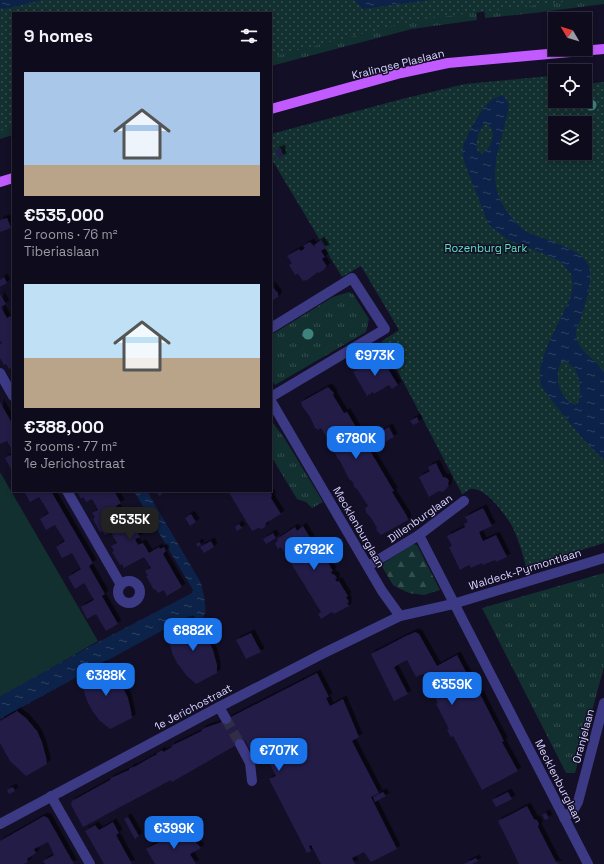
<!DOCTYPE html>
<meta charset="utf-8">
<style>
body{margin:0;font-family:"Space Grotesk",sans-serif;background:#171425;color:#f1f3f6;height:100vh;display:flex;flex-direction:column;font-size:15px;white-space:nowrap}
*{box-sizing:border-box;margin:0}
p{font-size:13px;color:#9b9ba3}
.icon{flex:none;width:22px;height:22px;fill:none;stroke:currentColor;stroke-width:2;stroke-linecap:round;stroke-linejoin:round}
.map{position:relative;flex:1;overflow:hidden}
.side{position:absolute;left:12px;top:12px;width:260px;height:480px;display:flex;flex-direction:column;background:#0e0b1c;border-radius:0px;box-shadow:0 2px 6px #0003,0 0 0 1px #2e2b3b}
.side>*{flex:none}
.needle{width:26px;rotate:308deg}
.tools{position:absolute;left:548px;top:12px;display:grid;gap:8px}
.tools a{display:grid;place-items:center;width:44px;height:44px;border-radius:0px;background:#0e0b1c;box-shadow:0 2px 6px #0003,0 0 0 1px #2e2b3b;font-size:20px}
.price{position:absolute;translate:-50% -34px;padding:0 9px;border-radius:8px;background:#1a73e8;color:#fff;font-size:13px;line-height:26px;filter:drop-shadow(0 1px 2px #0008)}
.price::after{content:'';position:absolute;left:50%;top:24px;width:12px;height:9px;margin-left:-6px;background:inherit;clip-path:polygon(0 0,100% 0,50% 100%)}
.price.selected{background:#222;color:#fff}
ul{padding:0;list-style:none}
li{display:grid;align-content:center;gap:8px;height:212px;padding:0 12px}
li span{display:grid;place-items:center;height:124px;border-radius:0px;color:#555}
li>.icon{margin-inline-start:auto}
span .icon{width:72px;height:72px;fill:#fffc;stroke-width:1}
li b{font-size:17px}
h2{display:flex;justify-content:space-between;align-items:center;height:48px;padding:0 12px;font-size:17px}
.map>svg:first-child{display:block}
</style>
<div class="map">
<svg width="604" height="864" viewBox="0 0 604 864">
<defs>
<pattern id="grass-tufts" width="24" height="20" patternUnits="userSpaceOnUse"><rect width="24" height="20" fill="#12302f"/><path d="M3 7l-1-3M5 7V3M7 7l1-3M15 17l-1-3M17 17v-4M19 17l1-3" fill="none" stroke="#344d4e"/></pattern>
<pattern id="forest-firs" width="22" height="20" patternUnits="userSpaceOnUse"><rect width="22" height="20" fill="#12302f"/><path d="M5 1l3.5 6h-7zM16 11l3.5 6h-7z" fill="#344d4e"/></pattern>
<pattern id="park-dots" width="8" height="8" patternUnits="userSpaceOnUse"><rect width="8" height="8" fill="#12302f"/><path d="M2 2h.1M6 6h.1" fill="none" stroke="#344d4e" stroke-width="1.8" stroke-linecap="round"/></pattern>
<pattern id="water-ripples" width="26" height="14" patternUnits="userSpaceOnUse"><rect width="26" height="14" fill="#0c2248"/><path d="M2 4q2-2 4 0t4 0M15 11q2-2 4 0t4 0" fill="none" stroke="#2f4163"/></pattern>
<filter id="shadow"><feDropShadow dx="3.5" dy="-3.5" stdDeviation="0" flood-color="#0009"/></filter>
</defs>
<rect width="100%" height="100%" fill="#130f26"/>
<g fill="url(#grass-tufts)">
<path d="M502,0H604V4L534,13L485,18L484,3Z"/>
<path d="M476,7L477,20L412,29L271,66V47Z"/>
<path d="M13,118V135L0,139V122Z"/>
<path d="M349,292L353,294L369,319L366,332L275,385L271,379V335L333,297Z"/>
<path d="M271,423H273L285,439L323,502L312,508L306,502L297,499L271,456Z"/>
<path d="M604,573V667L575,773H566L482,608Z"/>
</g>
<path fill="url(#forest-firs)" d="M413,544L417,545L440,590L424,595L409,593L398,588L393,585L381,565Z"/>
<g fill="url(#park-dots)" fill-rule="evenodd">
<path d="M0,0H579L416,20L271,57V13H13V127L0,131Z"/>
<path d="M550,76L555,78V101H585V84L604,82V543L526,567C523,554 519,541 513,528C507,517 486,486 470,489C468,490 465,493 462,494L382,341L399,330L361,266L342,277L271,158V134L402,99L465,84ZM555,123H585V153H555Z"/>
</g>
<path fill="#12302f" d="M0,472L98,641L0,698Z"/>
<g fill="url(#water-ripples)" fill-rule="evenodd">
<path d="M0,0H42L5,9L0,8Z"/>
<path d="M354,0H430L363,9Z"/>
<path d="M503,95L509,104C504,142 482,175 506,210C511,218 519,227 527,232C536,237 549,239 558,244C568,248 583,254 588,264C595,279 584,306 580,321C578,325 575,331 576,335C578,353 597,358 604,373V460L583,439L553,402L541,386L540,374L541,363L549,342L570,299L573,285L571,274L561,262L542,253L507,239L489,225L465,164L462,153L464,143L471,128L484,107L493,99ZM485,123C499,130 492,147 482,154L477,150C476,140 478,131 485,123ZM562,361C580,364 583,390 578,403L575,405C559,399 553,374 562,361Z"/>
<path d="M134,491H147L201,583C203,592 209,612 202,619C200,621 198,621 196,622L191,618L187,617L0,719V696L89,647L192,593L193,590Z"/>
</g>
<g fill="#241b47" filter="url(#shadow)">
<path d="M281,148L283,157L278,159L276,150Z"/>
<path d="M7,218L11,228L0,232V220Z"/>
<path d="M321,240L326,248L321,251L325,257L322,259L327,266L325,268V269L319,273L318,272L306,281L305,280L303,281L298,274L295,275L289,265L292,263L287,256L299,249L301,251L305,248L303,246L310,242L316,248L314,245Z"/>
<path d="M4,277L7,283L0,287V280Z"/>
<path d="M271,285L278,293V297L271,301Z"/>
<path d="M0,294L6,304L1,307L7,318L12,315L13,317V367L9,369L6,364L4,365L0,358V344L2,343L0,341Z"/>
<path d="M380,356L398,385L392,389L389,385L374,394L373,392L367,396L353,372Z"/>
<path d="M328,387L334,393L333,395L344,413L347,412L394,491L392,492L407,516L408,520L381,535L376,530L377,528L373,521L366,512L365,508L368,506L357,489L354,487L353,482L349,479L340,461L337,458L336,454L334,453L329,441L321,428L318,430L315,428L310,417L302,406L301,402Z"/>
<path d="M0,402L13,425V452L7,441L0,444Z"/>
<path d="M417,417L419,422L413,425L410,421Z"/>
<path d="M389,427L394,437L385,442L380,432Z"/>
<path d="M13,454V473L5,458Z"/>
<path d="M436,463L443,477L447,478L449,481L448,484L449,486L443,492L439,491L429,497L419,477L430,471L428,467Z"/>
<path d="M24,491H51L93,563L89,566L105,594L102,596L118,624L106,631L96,614L87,619L81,607L94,600L84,583L75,589L68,577L81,569L72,553L62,558L56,547L65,541L55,525L46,530L40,519L49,513L39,497L30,502Z"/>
<path d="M77,491H114L121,503L116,506L120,513L123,518L128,515L140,537L135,539L138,545L143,543L149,553L159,547L160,549L164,547L166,551L163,554L182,587L167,596L164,590L158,593L155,589L154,590L146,576H148L145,571L151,568L144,557L124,568L122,564L120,565L112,552L114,551L111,546L117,543L114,538L111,532L105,535L102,531L100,532L93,519L95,517L92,513L98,510L95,504L92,499L86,502L83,497L81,499Z"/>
<path d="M156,491H160L162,495L159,496Z"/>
<path d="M228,491L270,492L272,495L271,498L281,514L266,523L265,527L261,529L258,528L252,531Z"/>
<path d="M483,508L492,526L479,532L483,541L496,535L507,557L496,562L495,560L483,565L482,563L471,568L469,565L460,570L449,547L452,546L447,536L465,527L464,524L468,522L465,517Z"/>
<path d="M191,514L196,522L190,526L185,518Z"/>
<path d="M239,524L242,528L237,531L235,527Z"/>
<path d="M303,526L312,541L314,540L318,546L316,547L318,551L319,549L322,553L320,554L322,557L324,556L333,571L331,572L333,575L334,574L337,578L335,579L337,582L339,581L343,588L348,596L346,597L349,602L347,603L349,606L334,614L332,612L321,619L318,614L321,612L281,547L278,549L275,543L278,541L277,539L295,527L297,531Z"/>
<path d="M273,533L276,538L266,544L263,539Z"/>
<path d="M211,541L214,547L204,553L200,547Z"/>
<path d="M199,542L201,545L198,547L196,544Z"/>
<path d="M189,619L200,629L209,641L213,650L217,665V673L196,684L187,676L177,663L172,653L169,639L168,630Z"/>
<path d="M415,632L419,634L437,666L457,655L473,685L475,684L504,741L502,742L518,771L482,790L453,736L451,737L447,730L449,729L436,704L438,703L423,674L416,677L407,660L394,667L408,694L394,701L371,654L406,636Z"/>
<path d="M251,633L261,652L246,659L236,640Z"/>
<path d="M103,664L113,673L122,685L128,698L131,711L132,718L110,729L100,721L93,712L87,701L83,689L82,675Z"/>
<path d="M317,673L329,697L326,698L330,706L343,699L359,737L352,741L379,793L371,797L397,849L371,862L364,852L352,858L355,864H321L311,845L309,846L311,851L307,853L269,779L276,776L267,758L259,762L255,761L245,740L172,782L171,780L83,827L71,805L72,801L110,780L111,778L129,770L130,768L136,766L153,756L156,755L157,753L162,750L163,752L172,747L171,746L202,731L201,730L207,727L219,723Z"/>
<path d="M17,711L26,718L37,731L42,742L46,757L47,764L26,776L10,761L0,743V721Z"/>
<path d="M13,787L15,791L9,794L7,790Z"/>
<path d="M383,792L386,796L375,802L373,797Z"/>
<path d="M508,792L512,799L496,807L492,800Z"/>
<path d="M527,806L534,819L537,820L539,824L538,827L556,862L560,864H519L498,821Z"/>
<path d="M546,813L549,818L545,820L542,815Z"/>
<path d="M44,816L48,818L74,864H45L43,861L54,855L48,842L34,849L36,853L27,859L28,862L24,864H0V841Z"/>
<path d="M128,817L139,836L135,839L124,819Z"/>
<path d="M113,822L119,833L116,835L132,864H104L85,831L95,825L99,830Z"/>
<path d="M184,829L201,848L190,854L196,864H155L146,849Z"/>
<path d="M476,858L478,861L472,864H464Z"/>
</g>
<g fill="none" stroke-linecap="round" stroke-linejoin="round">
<path stroke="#312d47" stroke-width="10" stroke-dasharray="10 5" stroke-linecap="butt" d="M226,719L240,744"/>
<g stroke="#3d3a85" stroke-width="10">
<path d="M271,328L352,278L385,329L271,397"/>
<path d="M0,373L13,396"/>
<path d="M271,401L382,591L400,616"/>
<path d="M67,491L121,585"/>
<path d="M419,535L588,864"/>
<path d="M368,566L419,535L464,501"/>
<circle cx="129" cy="592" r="11"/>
<path d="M219,707L226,719"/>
<path d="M240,744L250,763L252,781"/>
<path d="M51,796L90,864"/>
<path d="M564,818L574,809L578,802L604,703"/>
<path d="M0,824L219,707L324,653L400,616L453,604L604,558"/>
</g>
<g stroke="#c25bff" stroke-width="10">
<path d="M271,109L401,73L448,63L604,49"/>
<path d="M0,182L13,178"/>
</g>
</g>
<g fill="#3d827b">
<circle cx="591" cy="105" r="5.5"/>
<circle cx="308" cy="334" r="5.5"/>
</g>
<g text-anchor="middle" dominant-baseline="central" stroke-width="3" stroke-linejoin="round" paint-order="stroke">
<g font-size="11" fill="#d9d4ff" stroke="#130f26">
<text transform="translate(398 64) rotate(-14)">Kralingse Plaslaan</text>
<text transform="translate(420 518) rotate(-35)">Dillenburglaan</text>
<text transform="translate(359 527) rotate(60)">Mecklenburglaan</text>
<text transform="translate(525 569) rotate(-17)">Waldeck-Pyrmontlaan</text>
<text transform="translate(193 707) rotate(-28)">1e Jerichostraat</text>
<text transform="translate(583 736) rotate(-75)">Oranjelaan</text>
<text transform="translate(559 781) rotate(63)">Mecklenburglaan</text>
</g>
<g font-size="11" fill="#5fe0c0" stroke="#130f26">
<text x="486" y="248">Rozenburg Park</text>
</g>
</g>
</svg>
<div class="tools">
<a><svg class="needle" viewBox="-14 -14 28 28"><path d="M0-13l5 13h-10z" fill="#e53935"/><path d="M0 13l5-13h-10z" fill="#9b9ba3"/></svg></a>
<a><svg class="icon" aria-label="locate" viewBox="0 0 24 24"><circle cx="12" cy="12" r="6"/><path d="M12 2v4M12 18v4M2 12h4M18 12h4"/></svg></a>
<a><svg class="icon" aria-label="layers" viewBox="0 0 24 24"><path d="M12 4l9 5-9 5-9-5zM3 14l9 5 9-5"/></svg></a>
</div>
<b class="price" style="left:375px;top:377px">€973K</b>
<b class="price" style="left:356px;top:460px">€780K</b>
<b class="price selected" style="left:130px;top:541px">€535K</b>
<b class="price" style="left:314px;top:571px">€792K</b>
<b class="price" style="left:193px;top:652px">€882K</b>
<b class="price" style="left:106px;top:697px">€388K</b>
<b class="price" style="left:452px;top:706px">€359K</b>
<b class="price" style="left:279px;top:772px">€707K</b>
<b class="price" style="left:174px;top:850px">€399K</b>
<section class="side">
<h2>9 homes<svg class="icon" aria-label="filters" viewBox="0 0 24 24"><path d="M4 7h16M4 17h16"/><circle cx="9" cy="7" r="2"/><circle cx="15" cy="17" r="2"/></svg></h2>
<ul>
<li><span style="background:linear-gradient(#a9c7e8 75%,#b9a48a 0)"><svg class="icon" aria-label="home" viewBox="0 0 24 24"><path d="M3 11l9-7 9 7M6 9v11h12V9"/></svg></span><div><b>€535,000</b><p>2 rooms · 76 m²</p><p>Tiberiaslaan</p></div></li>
<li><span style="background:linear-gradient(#bfe0f5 60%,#b9a48a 0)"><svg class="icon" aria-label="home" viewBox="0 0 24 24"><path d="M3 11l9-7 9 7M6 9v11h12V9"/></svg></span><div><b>€388,000</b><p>3 rooms · 77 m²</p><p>1e Jerichostraat</p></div></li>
</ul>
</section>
</div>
